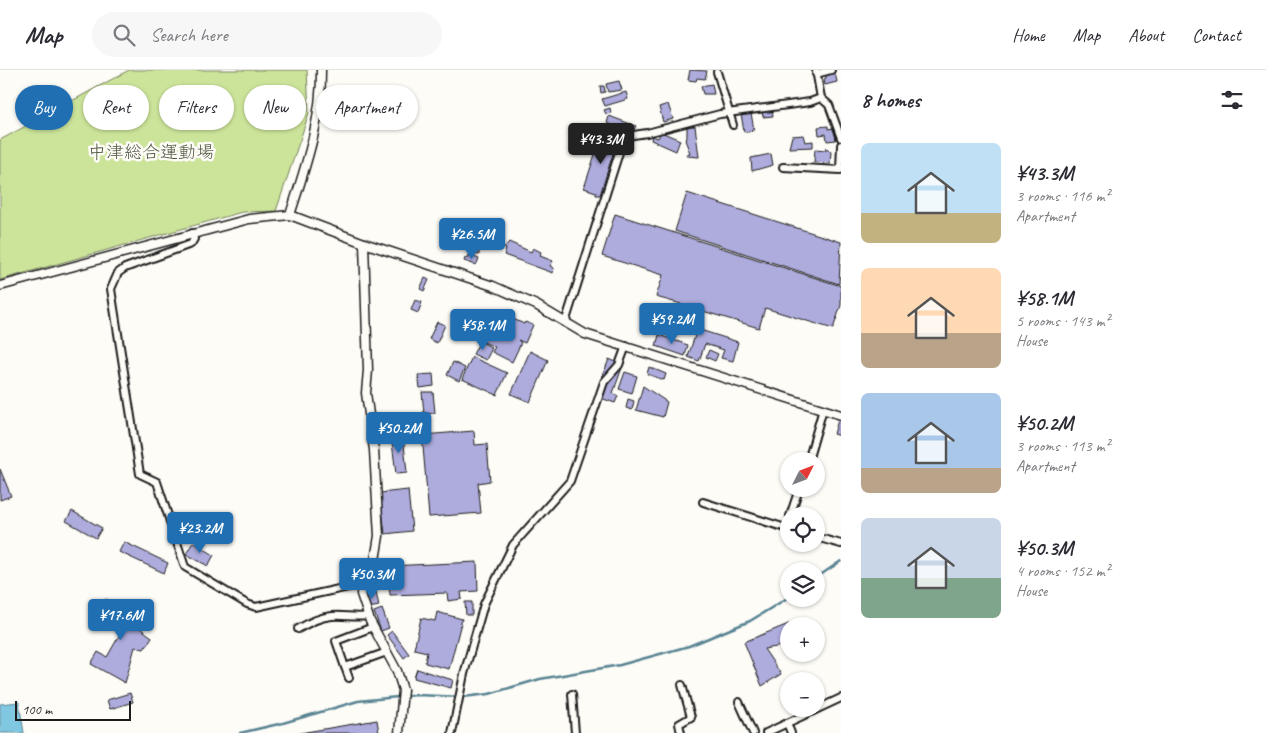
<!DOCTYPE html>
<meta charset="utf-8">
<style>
body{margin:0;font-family:Caveat,"Klee One",sans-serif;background:#f7f7f7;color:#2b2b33;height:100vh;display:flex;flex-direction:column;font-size:19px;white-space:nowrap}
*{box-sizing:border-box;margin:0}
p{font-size:16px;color:#7c7c81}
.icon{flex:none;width:28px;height:28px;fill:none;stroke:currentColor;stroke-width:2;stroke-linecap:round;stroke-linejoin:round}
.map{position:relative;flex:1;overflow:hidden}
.side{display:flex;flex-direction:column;background:#fff;width:425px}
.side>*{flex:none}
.banner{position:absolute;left:15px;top:15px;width:475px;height:45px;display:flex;gap:10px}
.needle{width:32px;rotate:48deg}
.tools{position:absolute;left:780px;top:382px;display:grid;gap:10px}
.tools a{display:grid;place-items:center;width:45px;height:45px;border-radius:50%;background:#fff;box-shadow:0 1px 4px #0004;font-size:25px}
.scale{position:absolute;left:15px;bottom:12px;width:116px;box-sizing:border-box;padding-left:5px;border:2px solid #1c1c1c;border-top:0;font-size:14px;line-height:18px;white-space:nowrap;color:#1c1c1c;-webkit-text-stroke:4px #fdfcf7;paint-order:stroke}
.price{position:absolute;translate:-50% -42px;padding:0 11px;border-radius:5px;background:#1f6fb2;color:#fff;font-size:16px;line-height:32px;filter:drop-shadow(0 1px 2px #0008)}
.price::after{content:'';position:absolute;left:50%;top:30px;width:15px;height:11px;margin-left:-8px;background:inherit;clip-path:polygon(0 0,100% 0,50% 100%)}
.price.on{background:#222;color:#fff}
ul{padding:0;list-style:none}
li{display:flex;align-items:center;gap:15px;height:125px;padding:0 20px}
li span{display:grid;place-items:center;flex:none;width:140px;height:100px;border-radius:8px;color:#555}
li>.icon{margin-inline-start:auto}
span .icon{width:60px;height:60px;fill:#fffc;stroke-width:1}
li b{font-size:21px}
h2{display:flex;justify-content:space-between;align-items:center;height:60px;padding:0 20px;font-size:21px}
.tag{padding:0 18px;border-radius:22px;background:#fff;box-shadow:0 1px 4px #0004;font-size:18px;line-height:45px}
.tag.on{background:#1f6fb2;color:#fff}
header{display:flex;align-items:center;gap:30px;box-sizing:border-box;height:70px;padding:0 25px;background:#fff;border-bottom:1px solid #e1e1e2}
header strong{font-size:24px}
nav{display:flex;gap:28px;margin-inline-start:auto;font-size:18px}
.search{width:350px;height:45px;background:#f7f7f7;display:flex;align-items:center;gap:12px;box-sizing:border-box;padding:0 18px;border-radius:28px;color:#7c7c81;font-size:19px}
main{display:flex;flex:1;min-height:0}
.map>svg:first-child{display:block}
</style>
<header>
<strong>Map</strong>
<div class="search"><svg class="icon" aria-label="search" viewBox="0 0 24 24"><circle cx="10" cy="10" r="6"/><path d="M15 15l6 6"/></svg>Search here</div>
<nav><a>Home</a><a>Map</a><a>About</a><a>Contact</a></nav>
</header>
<main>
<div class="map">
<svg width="841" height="663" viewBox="0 0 841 663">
<rect width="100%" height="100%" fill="#fdfcf7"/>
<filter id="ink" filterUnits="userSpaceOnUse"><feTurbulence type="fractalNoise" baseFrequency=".02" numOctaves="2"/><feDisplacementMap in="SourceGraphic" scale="10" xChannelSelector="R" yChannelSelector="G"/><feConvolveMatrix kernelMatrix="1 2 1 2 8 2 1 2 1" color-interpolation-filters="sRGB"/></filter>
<g filter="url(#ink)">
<path fill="#cce49a" stroke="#74805b" d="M129,0H307L309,43L276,141L242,142L0,210V70Z"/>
<path fill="#80c7e1" stroke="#588392" d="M19,632L24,663H0V634Z"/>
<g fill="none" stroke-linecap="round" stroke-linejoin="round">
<g stroke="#588392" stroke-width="2.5">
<path d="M816,508L841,491"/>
<path d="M240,663L283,653L358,631L417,625L463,627L489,624L540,609L620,595L689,576L750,551L789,527"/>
</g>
</g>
<g fill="#aeacdd" stroke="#1c1c1c">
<path d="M690,0L707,1L705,9L697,8L696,11L688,10Z"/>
<path d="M835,3L837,12L825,15L824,9L826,8V5Z"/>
<path d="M619,11L622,20L608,22L606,14Z"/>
<path d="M712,14L714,24H703L701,16Z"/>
<path d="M600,16H604L605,22L601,23Z"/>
<path d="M626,22L628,29L605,36L602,29Z"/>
<path d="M668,34L673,49L663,52L659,37Z"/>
<path d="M610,38L611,43L606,44L604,40Z"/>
<path d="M772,40L773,46L763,47L762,42Z"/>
<path d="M751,43L754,60L744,62L741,44Z"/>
<path d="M609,46L636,56L633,61L621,60L607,53Z"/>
<path d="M687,56H695L699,87L687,86L686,84L690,83L685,70L687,68Z"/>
<path d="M828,56V59L834,58L836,70L827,71L826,64L819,65L818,57Z"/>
<path d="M661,62L680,70L676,81L651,70L652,66L658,68Z"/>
<path d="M803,65L805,72L813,71V77L789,78L792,66Z"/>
<path d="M601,66L617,71L600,125H596V122L584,118Z"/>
<path d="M826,77L831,82L830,93L814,92L815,79L826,80Z"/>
<path d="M771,84L773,95L752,101L751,88Z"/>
<path d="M687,123L841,172L839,214L675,161Z"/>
<path d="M615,144L841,216V235L833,259L765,238L759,258L686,236L685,241L679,239L681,234L656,227L663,205L602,186Z"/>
<path d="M479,165L487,168L485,174L477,171Z"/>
<path d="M509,172L531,182L533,178L541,182L540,186L553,191L550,196L554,198L553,203L504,185L506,179L504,178Z"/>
<path d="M473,180L479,181V185L473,184Z"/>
<path d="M469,185L479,189L476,195L464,191L465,188L468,189Z"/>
<path d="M425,208L429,210L424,221L420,219Z"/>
<path d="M415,230L422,232L418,243L411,240Z"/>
<path d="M494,240L524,254L525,252L533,255L525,273L518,270L521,273L512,292L492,282L495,277L479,270Z"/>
<path d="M437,252L445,255L437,273L429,269Z"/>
<path d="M697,259L738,272L733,291L721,288L724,280L705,274L699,291L688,287Z"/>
<path d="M659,265L688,275L685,286L656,276Z"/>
<path d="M480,271L492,278L486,290L473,284Z"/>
<path d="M709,280L718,284L715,291L706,287Z"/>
<path d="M530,281L548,290L530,332L511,324Z"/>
<path d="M472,287L507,303L497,325L462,309Z"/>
<path d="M609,289L623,295L613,323L618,326L615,333L595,326Z"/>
<path d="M453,292L465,298L459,311L447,305Z"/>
<path d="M649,297L666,304L664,310L647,304Z"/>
<path d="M625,302L637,306L632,323L619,319Z"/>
<path d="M433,304L434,316L420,318L418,305Z"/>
<path d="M643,316L667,332L663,347L636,340Z"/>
<path d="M422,322H433L435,343L424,344Z"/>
<path d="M628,329L634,331L632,340L626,338Z"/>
<path d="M838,350L841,351V366L834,364Z"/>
<path d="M474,361L475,375L487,374L490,411L478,413L481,443L429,447L422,365Z"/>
<path d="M403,364L407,403L396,404L391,365Z"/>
<path d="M0,399L11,426L0,430Z"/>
<path d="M408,420L412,461L385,464L380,423Z"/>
<path d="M72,441L102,458L96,468L66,451Z"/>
<path d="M124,472L168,493L164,503L119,482Z"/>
<path d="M193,472L214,485L208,496L186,484Z"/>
<path d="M477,492L478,521L461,522L462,529L448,531L447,523L390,525L388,496Z"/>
<path d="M376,522L379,536L369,538L366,524Z"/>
<path d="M106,529L139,548L141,559L152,567L144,579L135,577L125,613L91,594L98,582L107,587L123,559L97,544Z"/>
<path d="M465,532H472V545H466Z"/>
<path d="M382,539L389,558L381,561L374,542Z"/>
<path d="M437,542L462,549L449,599L425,593L427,582L414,579L421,548L435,551Z"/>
<path d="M791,553L793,556H789V575L764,579L781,604L762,616L744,572Z"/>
<path d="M392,561L409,584L404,588L387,565Z"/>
<path d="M417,599L453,610L451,618L414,608Z"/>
<path d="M130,623L133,632L110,639L107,630Z"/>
<path d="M377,650L379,663H300Z"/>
</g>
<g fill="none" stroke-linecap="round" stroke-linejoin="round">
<defs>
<g id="minor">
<path d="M816,0L821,28"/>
<path d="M717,2L733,55"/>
<path d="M816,4L831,0"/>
<path d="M783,97L840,100L841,75"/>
<path d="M192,163L194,169L191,174L125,198L118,203L111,219L140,404L157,412L185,497L247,534L256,537L362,514"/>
<path d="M565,253L623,70L627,66L647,63L720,44L810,32L821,28L829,35L841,68"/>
<path d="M808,391L823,339"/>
<path d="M703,432L789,459"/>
<path d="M790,446L799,419"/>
<path d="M816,467L841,474"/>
<path d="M298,559C309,553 319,547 332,546C344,545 355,548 368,546"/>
<path d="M345,597L336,571L373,557"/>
<path d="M349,608L345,597L387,582"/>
<path d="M572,624L575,663"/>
<path d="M739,632L753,663"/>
<path d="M787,653L791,663"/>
<path d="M452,663L464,604L484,534L513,475L570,411L604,312L619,295L626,276"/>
<path d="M681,663L679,654L691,647L682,615"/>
<path d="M766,663L841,628"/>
</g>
<g id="tertiary">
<path d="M290,145C305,98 322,50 321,0"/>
<path d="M364,173L368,300L366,323L374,380L379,466L375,490L362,514L361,524L370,551L397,601L403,620L399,663"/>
<path d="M0,216L249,149L290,145L364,173L493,216L536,235L585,264L841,345"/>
</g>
</defs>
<use href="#minor" stroke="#1c1c1c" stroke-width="10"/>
<use href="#tertiary" stroke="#1c1c1c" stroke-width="11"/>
<use href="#minor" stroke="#fdfcf7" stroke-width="6"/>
<use href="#tertiary" stroke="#fdfcf7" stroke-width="8"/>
</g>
</g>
<g text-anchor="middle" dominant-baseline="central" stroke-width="5" stroke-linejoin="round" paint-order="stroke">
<g font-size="18" fill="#515842" stroke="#fdfcf7">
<text x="151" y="82">中津総合運動場</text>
</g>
</g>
</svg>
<div class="tools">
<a><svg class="needle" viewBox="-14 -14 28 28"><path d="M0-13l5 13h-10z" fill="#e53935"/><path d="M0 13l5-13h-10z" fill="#7c7c81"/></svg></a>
<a><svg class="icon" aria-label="locate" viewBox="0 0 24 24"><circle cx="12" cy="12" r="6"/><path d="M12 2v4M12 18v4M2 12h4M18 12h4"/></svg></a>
<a><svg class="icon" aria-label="layers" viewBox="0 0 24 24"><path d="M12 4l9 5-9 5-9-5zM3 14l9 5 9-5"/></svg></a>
<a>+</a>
<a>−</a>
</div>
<div class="scale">100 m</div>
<b class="price on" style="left:601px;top:95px">¥43.3M</b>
<b class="price" style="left:472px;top:190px">¥26.5M</b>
<b class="price" style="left:672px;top:275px">¥59.2M</b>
<b class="price" style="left:483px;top:281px">¥58.1M</b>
<b class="price" style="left:399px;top:384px">¥50.2M</b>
<b class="price" style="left:200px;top:484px">¥23.2M</b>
<b class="price" style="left:372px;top:530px">¥50.3M</b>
<b class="price" style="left:121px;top:571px">¥17.6M</b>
<div class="banner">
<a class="tag on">Buy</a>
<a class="tag">Rent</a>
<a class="tag">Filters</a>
<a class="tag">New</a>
<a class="tag">Apartment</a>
</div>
</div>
<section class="side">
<h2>8 homes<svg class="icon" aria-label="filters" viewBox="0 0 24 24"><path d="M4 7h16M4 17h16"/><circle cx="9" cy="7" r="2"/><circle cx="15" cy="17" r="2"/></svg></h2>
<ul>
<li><span style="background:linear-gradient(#bfe0f5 70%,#c2b280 0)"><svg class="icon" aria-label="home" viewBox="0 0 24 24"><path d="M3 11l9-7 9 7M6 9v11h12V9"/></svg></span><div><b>¥43.3M</b><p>3 rooms · 116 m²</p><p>Apartment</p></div></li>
<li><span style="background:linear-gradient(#ffd9b3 65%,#b9a48a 0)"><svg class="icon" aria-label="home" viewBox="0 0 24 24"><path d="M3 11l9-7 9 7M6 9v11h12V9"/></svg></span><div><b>¥58.1M</b><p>5 rooms · 143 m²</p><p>House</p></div></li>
<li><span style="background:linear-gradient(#a9c7e8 75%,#b9a48a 0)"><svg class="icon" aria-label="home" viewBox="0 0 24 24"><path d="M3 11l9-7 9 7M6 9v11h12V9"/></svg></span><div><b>¥50.2M</b><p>3 rooms · 113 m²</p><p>Apartment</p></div></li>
<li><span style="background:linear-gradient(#c9d6e8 60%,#7fa58c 0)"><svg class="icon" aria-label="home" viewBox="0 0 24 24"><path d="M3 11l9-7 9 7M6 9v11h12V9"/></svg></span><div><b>¥50.3M</b><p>4 rooms · 152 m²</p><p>House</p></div></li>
</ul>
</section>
</main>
